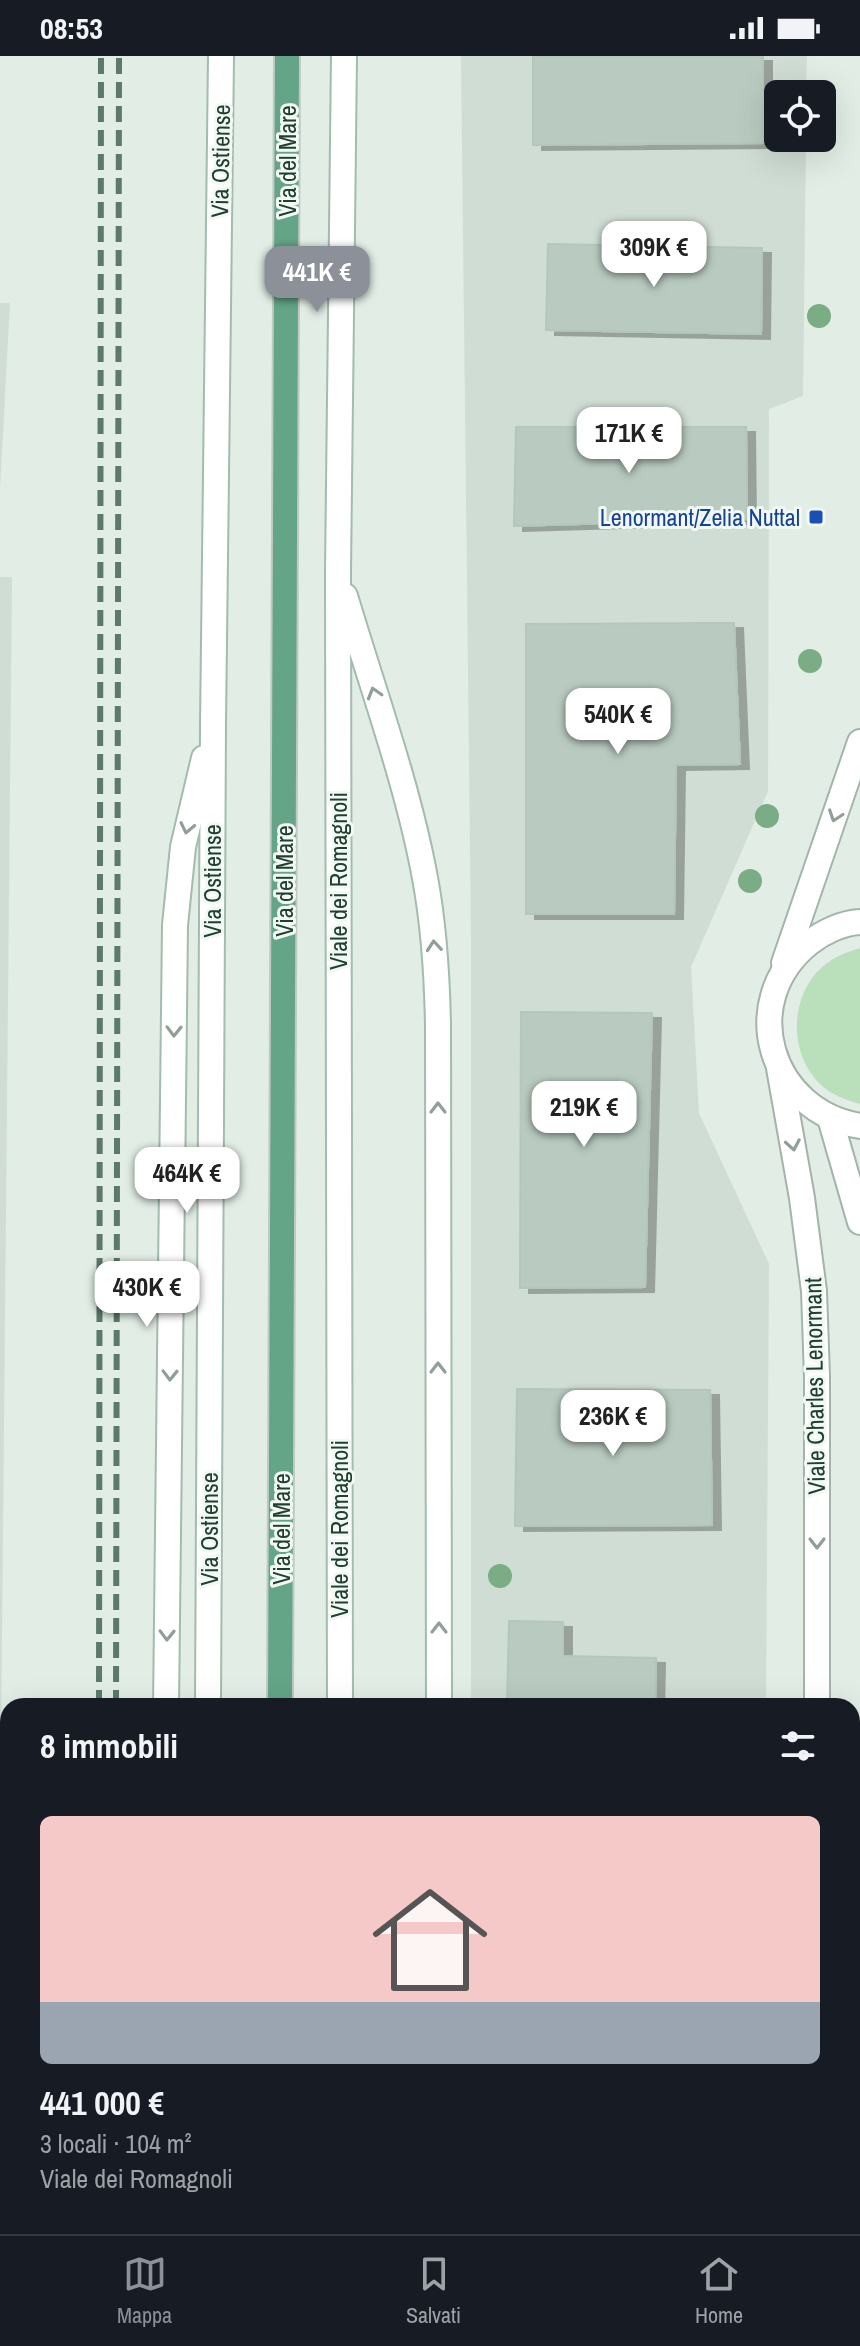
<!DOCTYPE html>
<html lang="it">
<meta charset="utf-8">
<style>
body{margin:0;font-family:"Archivo Narrow",sans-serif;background:#242831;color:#f1f3f6;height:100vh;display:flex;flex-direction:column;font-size:30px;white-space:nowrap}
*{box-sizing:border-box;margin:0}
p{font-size:26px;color:#9ea1a6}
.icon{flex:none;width:44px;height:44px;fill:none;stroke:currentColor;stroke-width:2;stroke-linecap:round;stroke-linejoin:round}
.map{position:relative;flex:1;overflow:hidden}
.drawer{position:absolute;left:0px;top:1642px;width:860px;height:536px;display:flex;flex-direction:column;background:#171b24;border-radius:24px 24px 0 0;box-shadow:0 8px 32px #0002}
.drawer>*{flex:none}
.fabs{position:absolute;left:764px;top:24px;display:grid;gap:16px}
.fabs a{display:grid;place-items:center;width:72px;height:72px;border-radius:12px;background:#171b24;box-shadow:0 8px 32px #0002;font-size:40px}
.price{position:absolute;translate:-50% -68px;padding:0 18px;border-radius:16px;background:#fff;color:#222;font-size:26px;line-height:52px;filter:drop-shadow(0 2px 4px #0008)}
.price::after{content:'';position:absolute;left:50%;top:48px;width:24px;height:18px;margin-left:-12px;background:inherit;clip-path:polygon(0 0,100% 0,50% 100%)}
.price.on{background:#8c9099;color:#fff}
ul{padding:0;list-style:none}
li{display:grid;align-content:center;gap:16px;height:424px;padding:0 40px}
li+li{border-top:2px solid #363941}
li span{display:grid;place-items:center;height:248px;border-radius:12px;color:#555}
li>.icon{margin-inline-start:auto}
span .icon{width:144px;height:144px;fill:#fffc;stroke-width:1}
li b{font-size:34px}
h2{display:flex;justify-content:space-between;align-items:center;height:96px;padding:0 40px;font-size:34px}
.status{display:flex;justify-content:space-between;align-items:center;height:56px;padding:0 40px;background:#171b24;direction:ltr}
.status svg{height:22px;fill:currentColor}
.tab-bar{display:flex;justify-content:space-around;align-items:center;height:112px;border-top:2px solid #363941;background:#171b24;font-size:22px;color:#9ea1a6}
.tab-bar a{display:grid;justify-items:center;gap:4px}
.tab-bar .on{color:#8c9099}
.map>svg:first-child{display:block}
</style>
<div class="status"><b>08:53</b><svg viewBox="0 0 49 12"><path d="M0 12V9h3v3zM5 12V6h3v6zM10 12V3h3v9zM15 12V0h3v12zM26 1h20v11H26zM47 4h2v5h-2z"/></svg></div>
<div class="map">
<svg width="860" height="2178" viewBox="0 0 860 2178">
<defs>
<filter id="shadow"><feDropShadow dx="9" dy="5" stdDeviation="0" flood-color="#0004"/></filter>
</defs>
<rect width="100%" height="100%" fill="#e1ede5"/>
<g fill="#cfddd4">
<path d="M461,0H807L806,38H778V82H806L803,340L769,353L768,735L691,911L699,1057L769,1208L766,1650H471V879Z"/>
<path d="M0,247H10L0,432Z"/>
<path d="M0,521H12L0,1789Z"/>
</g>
<g fill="#b9dfbb">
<path d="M860,892V1048C846,1044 832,1039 821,1029C790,1000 789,947 817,916C829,903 844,897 860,892Z"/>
<path d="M0,2100H8V2170H84V2178H0Z"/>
<rect x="368" y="2170" width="419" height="8"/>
</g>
<g fill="#b9cbc0" stroke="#b3c7ba" stroke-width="2" filter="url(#shadow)">
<path d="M533,0H763V87L533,89Z"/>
<path d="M548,188L762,192L761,278L546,274Z"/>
<path d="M516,371H746L747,463L514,470Z"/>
<path d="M734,567L740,708L676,709L674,858H526V568Z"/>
<path d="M521,956L652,957L645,1231L520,1232Z"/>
<path d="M517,1333L710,1334L712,1469L515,1470Z"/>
<path d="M509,1565L563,1566V1600L656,1602L655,1650H507Z"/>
</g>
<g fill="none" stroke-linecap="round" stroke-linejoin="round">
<defs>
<g id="minor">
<path d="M860,866C842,867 823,876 809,887C736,946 770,1055 860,1070"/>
<path d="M784,907L860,686"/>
<path d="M779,1012L802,1142L814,1235L817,1321V1650"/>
<path d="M830,1062L860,1166"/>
<path d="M852,2077H860"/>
<path d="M852,2152L860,2146"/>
<path d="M826,2178L832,2170"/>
</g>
<g id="tertiary">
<path d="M0,2076H8"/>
<path d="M708,2170V2178"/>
</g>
<g id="secondary">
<path d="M345,540C372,631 408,729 425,822C434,870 437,919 438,968L439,1650"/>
<path d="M166,1650L175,869L183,791L204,702"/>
<path d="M208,1650L213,669L221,0"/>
<path d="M340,1650L338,516L344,0"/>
<path d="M340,2170V2178"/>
<path d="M206,2178V2170"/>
</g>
<g id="primary">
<path d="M280,1650L287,0"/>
<path d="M279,2178V2170"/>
</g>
</defs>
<use href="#minor" stroke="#a3b5ab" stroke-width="28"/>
<use href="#tertiary" stroke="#a3b5ab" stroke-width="28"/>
<use href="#secondary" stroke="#a2bcad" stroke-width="28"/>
<use href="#primary" stroke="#c1c9c5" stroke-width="28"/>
<use href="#minor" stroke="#fff" stroke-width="24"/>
<use href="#tertiary" stroke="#fff" stroke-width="24"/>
<use href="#secondary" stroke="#fff" stroke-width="24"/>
<use href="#primary" stroke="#63a586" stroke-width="24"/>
<g stroke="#5b7a6b" stroke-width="6" stroke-dasharray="16 8" stroke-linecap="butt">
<path d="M99,1650L101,0"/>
<path d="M116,1650L119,0"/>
<path d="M99,2170V2178"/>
<path d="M116,2170V2178"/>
</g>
</g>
<g fill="#7bad85">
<circle cx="819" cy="260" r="12"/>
<circle cx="810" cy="605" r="12"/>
<circle cx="767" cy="760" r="12"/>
<circle cx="750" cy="825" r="12"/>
<circle cx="500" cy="1520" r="12"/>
</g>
<defs><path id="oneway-chevron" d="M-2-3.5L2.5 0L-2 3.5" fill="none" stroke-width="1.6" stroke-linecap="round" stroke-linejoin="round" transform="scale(2)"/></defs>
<g stroke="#909f98">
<use href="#oneway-chevron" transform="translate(374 637) rotate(-107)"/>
<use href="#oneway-chevron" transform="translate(835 760) rotate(109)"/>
<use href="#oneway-chevron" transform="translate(187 772) rotate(102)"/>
<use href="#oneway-chevron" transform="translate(434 890) rotate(-95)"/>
<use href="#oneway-chevron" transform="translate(174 975) rotate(91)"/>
<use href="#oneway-chevron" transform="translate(438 1052) rotate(-90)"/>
<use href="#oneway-chevron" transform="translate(793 1089) rotate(80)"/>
<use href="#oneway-chevron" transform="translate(438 1312) rotate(-90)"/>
<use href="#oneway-chevron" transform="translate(170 1319) rotate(91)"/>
<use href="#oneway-chevron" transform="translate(817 1487) rotate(90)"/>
<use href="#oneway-chevron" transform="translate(439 1572) rotate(-90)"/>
<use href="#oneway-chevron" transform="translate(167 1579) rotate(91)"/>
</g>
<rect fill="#1a4fb4" stroke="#f2f9f4" stroke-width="3" x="808" y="453" width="16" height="16" rx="4"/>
<g text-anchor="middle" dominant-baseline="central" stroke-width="6" stroke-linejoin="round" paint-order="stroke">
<g font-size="24" fill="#203f30" stroke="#f2f9f4">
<text transform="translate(220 105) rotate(-89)">Via Ostiense</text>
<text transform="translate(287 105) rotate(-90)">Via del Mare</text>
<text transform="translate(212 825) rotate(-90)">Via Ostiense</text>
<text transform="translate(284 825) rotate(-90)">Via del Mare</text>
<text transform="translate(338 825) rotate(-90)">Viale dei Romagnoli</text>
<text transform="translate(814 1330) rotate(-91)">Viale Charles Lenormant</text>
<text transform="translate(209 1473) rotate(-90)">Via Ostiense</text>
<text transform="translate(281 1473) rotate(-90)">Via del Mare</text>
<text transform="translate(339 1473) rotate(-90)">Viale dei Romagnoli</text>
</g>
<g font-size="24" fill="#164399" stroke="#f2f9f4" text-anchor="end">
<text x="800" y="461">Lenormant/Zelia Nuttal</text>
</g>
</g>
</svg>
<div class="fabs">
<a><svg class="icon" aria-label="locate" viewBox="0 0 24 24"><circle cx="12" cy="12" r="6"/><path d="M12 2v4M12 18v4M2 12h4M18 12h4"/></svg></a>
</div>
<b class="price" style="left:654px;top:233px">309K €</b>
<b class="price on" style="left:317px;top:258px">441K €</b>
<b class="price" style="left:629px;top:419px">171K €</b>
<b class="price" style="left:618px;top:700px">540K €</b>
<b class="price" style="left:584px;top:1093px">219K €</b>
<b class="price" style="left:187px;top:1159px">464K €</b>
<b class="price" style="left:147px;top:1273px">430K €</b>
<b class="price" style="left:613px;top:1402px">236K €</b>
<section class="drawer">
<h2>8 immobili<svg class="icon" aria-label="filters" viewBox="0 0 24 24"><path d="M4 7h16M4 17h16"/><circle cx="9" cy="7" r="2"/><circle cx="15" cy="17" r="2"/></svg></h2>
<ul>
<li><span style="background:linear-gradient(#f6c9c9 75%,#9aa5b1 0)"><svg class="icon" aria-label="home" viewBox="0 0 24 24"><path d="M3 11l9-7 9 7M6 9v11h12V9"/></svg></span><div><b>441 000 €</b><p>3 locali · 104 m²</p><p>Viale dei Romagnoli</p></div></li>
</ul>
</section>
</div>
<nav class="tab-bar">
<a class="on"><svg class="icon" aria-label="map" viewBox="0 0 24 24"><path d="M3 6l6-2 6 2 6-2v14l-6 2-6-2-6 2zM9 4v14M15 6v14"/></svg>Mappa</a>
<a><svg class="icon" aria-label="saved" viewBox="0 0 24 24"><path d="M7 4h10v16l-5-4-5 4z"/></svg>Salvati</a>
<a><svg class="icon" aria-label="home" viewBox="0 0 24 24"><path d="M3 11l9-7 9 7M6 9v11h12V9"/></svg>Home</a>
</nav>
